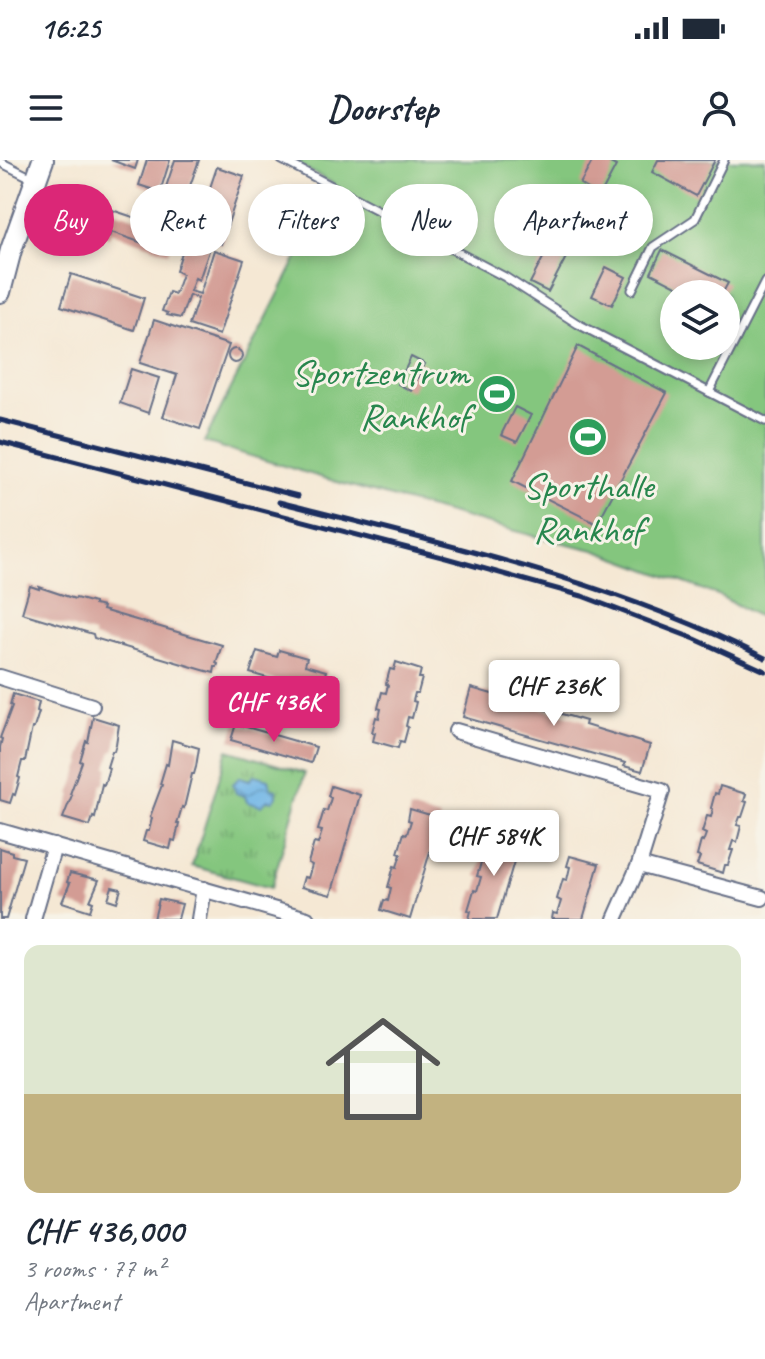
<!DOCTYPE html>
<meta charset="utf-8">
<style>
body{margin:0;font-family:Caveat,sans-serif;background:#f2f2f3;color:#1f2937;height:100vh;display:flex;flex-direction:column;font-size:30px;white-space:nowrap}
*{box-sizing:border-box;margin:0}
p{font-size:26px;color:#747a83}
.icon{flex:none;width:44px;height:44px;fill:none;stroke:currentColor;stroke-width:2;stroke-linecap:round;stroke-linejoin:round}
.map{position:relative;height:759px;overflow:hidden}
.sheet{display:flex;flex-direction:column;background:#fff;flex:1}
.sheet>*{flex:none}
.guide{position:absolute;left:24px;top:24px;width:718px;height:72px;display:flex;gap:16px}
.tools{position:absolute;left:660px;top:120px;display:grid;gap:16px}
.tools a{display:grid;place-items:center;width:80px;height:80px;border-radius:50%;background:#fff;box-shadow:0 4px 12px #0003;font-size:40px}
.price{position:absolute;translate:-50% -68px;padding:0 18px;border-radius:8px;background:#fff;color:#222;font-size:26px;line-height:52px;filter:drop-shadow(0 2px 4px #0008)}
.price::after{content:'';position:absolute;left:50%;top:48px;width:24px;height:18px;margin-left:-12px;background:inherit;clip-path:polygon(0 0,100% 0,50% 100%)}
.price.current{background:#db2777;color:#fff}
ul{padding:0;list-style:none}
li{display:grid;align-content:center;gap:16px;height:424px;padding:0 24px}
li+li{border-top:2px solid #e0e1e3}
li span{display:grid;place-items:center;height:248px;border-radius:16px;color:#555}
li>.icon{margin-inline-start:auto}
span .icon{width:144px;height:144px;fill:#fffc;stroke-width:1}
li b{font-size:34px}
.tag{padding:0 28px;border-radius:36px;background:#fff;box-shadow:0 4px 12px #0003;font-size:28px;line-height:72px}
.tag.current{background:#db2777;color:#fff}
.status{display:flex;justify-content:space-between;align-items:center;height:56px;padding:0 40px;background:#fff;direction:ltr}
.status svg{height:22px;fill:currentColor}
header{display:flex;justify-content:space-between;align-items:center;height:104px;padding:0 24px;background:#fff;font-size:36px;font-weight:600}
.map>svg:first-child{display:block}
</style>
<div class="status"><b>16:25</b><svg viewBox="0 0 49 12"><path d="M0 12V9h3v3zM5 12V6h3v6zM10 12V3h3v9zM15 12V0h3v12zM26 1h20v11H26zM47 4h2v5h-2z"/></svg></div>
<header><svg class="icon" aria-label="menu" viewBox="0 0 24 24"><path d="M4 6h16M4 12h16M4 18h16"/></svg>Doorstep<svg class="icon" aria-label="person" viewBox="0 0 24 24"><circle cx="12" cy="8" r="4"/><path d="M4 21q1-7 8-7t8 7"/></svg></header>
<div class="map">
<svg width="765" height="759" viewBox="0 0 765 759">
<defs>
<pattern id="park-tufts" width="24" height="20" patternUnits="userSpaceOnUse" patternTransform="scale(2)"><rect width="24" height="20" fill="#84c67e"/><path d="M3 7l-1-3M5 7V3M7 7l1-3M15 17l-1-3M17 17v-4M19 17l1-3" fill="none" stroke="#6ba16a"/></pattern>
<pattern id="water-waves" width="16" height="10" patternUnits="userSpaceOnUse" patternTransform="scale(2)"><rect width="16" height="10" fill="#6fb5e6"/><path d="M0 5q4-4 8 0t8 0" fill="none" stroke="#5a94be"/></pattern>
</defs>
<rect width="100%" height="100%" fill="#f7f3e8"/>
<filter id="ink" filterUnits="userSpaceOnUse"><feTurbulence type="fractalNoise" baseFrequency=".0125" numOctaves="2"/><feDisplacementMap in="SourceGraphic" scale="16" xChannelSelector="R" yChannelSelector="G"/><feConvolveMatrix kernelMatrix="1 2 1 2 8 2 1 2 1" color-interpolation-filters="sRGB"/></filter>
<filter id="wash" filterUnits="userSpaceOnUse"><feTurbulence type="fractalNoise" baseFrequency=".006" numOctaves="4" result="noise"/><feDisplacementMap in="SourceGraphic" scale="32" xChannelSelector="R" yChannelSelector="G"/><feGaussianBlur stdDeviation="1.8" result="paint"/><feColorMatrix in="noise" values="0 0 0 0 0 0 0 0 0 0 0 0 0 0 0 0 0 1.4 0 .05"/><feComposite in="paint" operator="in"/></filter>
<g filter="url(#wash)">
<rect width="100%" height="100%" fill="#f5e8d4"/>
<path fill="#84c67e" stroke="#507a6e" stroke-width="2" fill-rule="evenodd" d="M289,0H765V460L718,435L594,390L534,376L347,325L204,282L334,24ZM674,134H726V186H674Z"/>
<path fill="url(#park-tufts)" stroke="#507a6e" stroke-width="2" d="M228,590L305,613L271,728L192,706Z"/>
<path fill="url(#water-waves)" stroke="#4572a2" stroke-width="2" d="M255,615L269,619L271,628L276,630L277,636L273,641L268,640L261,646L247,642L245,636L236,633L233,624L240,617L250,620Z"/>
<g id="blocks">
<g fill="#d39c94">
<path d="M111,0H138L135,9Z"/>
<path d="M147,0H170L160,32L139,25Z"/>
<path d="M175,0H199L185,40L164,33Z"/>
<path d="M593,0H605L616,6L600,36L580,24Z"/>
<path d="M658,0H715L696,36L652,12Z"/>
<path d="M217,7L244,16L221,84L194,75Z"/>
<path d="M94,44L175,71L168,92L111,72L109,77L86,69Z"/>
<path d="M571,44L589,53L548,132L530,123Z"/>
<path d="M612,51L640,66L634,79L606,64Z"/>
<path d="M186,80L210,88L199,120L195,118L190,131L200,134L214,90L244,100L219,175L189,165L198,138L189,135L181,158L167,155L168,153L162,151L169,132L175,134L182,114L176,111Z"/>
<path d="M662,90L728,123L722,134H686L688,132L651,113Z"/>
<path d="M606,107L626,117L612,145L592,136Z"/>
<path d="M71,114L144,138L134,170L61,146Z"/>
<path d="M154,160L229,185L200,269L163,257L177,215L140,203Z"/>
<path d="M578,186L667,233L597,364L512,321Z"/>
<circle cx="235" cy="196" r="7"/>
<path d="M411,197L425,204L411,231L398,224Z"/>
<path d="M131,209L159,218L148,253L120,243Z"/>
<path d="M515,247L531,255L517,282L501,275Z"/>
<path d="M30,426L39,429V427L75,439L76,438L94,443V445L103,447L102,450L222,485L216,503L218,504L217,507H215L214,513L203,510L94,478L93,474L22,453Z"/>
<path d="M279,490L307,498L305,505L326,511L320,533L250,513L257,491L277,497Z"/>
<path d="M396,502L421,510L419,518H422L418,533H415L413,541L416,542L412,558L408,557L406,566L408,567L404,582L400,581L398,588L373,581L375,573L372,572L376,557L379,558L381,549L378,548L382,532L386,533L388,525L386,524L390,509L394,510Z"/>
<path d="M471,528L586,561L585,565L650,585L642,611L624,606L625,603L622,602L463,557Z"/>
<path d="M13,534L39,542L37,551L39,552L34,568H32L25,601H22L18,617L20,618L15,635L13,634L10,643L0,640V587L2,579L0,578L12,546L10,545Z"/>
<path d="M93,557L119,565L116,584L114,591H112L107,607L109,608L104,625L102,624L95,658L93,657L90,666L63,658L72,635L70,634L82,602L80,601L86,581L88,582Z"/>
<path d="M236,564L316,587L311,603L231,580Z"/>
<path d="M172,580L199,588L196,607L194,614H192L184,648L182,647L177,664H179L177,673L175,681L172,680L170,689L143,681L146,671H149L152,658L150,657L162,625L160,624L166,604L168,605Z"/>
<path d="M331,626L360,635L331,735L301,727L304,717L308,718L312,705L308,703L314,683L318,684L322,671L318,670L324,650L327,651L331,638L328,636Z"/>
<path d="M720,626L746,634L744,641L747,642L742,657H740L737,665L741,666L737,682L733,681L730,690H733L728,705H725L723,713L697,705L700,697L697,696L701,681L703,682L706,674L702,672L707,656L711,657L713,649L711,648L715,633L718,634Z"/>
<path d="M410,649L440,658L410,759L381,750L384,740L388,741L391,728L388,727L394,706L397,707L401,694L398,693L404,673L407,674L411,661L408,660Z"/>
<path d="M490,673L520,681L497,759H469L471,751L468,750L474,730L477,731L481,717L477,716L483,696L487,697L491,684L487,683Z"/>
<path d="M0,688L12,692V695L24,698L6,759H0Z"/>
<path d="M570,696L599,704L583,759H552L553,753L557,754L561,741L557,739L563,719L567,720L570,707L567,706Z"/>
<path d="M70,713L99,720L90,741L93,742L90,751L62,742L70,723L67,722Z"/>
<path d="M112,727L121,729L117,742L108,739Z"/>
<path d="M159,739L182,744L178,759H154Z"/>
</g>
</g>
</g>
<g filter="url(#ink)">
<use href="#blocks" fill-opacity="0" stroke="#677087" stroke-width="2"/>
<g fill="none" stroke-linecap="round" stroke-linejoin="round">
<defs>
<g id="lane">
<path d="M282,0L505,117L578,164L765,261"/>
<path d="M0,2L34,19"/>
<path d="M632,130L653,87L695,59L724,0"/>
<path d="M709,232L765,122"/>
</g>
<g id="street">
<path d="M0,517L92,546"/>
<path d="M456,571L662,631L639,705L615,759"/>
<path d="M0,671L307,759"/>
<path d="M639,705L762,738"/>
<path d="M33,759L54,686"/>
<path d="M199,759L204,729"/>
</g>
<path id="secondary" d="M0,132L11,90L43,0"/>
</defs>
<use href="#lane" stroke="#677087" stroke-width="11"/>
<use href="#street" stroke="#677087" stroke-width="18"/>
<use href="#secondary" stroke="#677087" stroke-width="24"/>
<use href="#lane" stroke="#fff" stroke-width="7"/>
<use href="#street" stroke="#fff" stroke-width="14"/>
<use href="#secondary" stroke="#fff" stroke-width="20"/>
<g stroke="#1b2f5e" stroke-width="5">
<path d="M0,260L298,336"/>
<path d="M0,282L446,398L582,436L695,479L765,511"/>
<path d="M279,342C444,384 612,421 765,498"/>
</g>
</g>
</g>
<defs>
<symbol id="stadium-disc" viewBox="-11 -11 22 22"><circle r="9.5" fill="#2e9e5b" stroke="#f7f3e8"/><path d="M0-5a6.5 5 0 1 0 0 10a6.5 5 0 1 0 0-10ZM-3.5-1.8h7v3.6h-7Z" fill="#fff"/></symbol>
</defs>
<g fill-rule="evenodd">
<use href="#stadium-disc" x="475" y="212" width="44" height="44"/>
<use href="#stadium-disc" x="566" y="255" width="44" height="44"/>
</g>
<g text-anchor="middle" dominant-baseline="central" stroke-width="6" stroke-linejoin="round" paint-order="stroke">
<g font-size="38" fill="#27864d" stroke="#f7f3e8" text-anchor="end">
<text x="469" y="212">Sportzentrum<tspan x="469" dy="44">Rankhof</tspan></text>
<text x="588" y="325" text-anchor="middle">Sporthalle<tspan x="588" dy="44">Rankhof</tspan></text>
</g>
</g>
</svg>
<div class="tools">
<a><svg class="icon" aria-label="layers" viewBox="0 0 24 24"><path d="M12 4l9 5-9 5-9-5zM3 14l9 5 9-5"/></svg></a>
</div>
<b class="price" style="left:554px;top:568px">CHF 236K</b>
<b class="price current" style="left:274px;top:584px">CHF 436K</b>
<b class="price" style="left:494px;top:718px">CHF 584K</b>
<div class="guide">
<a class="tag current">Buy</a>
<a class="tag">Rent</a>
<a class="tag">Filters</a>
<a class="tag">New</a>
<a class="tag">Apartment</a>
</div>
</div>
<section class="sheet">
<ul>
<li><span style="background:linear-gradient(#dfe7d0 60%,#c2b280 0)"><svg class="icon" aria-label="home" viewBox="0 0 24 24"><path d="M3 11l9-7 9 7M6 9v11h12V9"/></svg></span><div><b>CHF 436,000</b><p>3 rooms · 77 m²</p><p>Apartment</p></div></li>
</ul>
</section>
